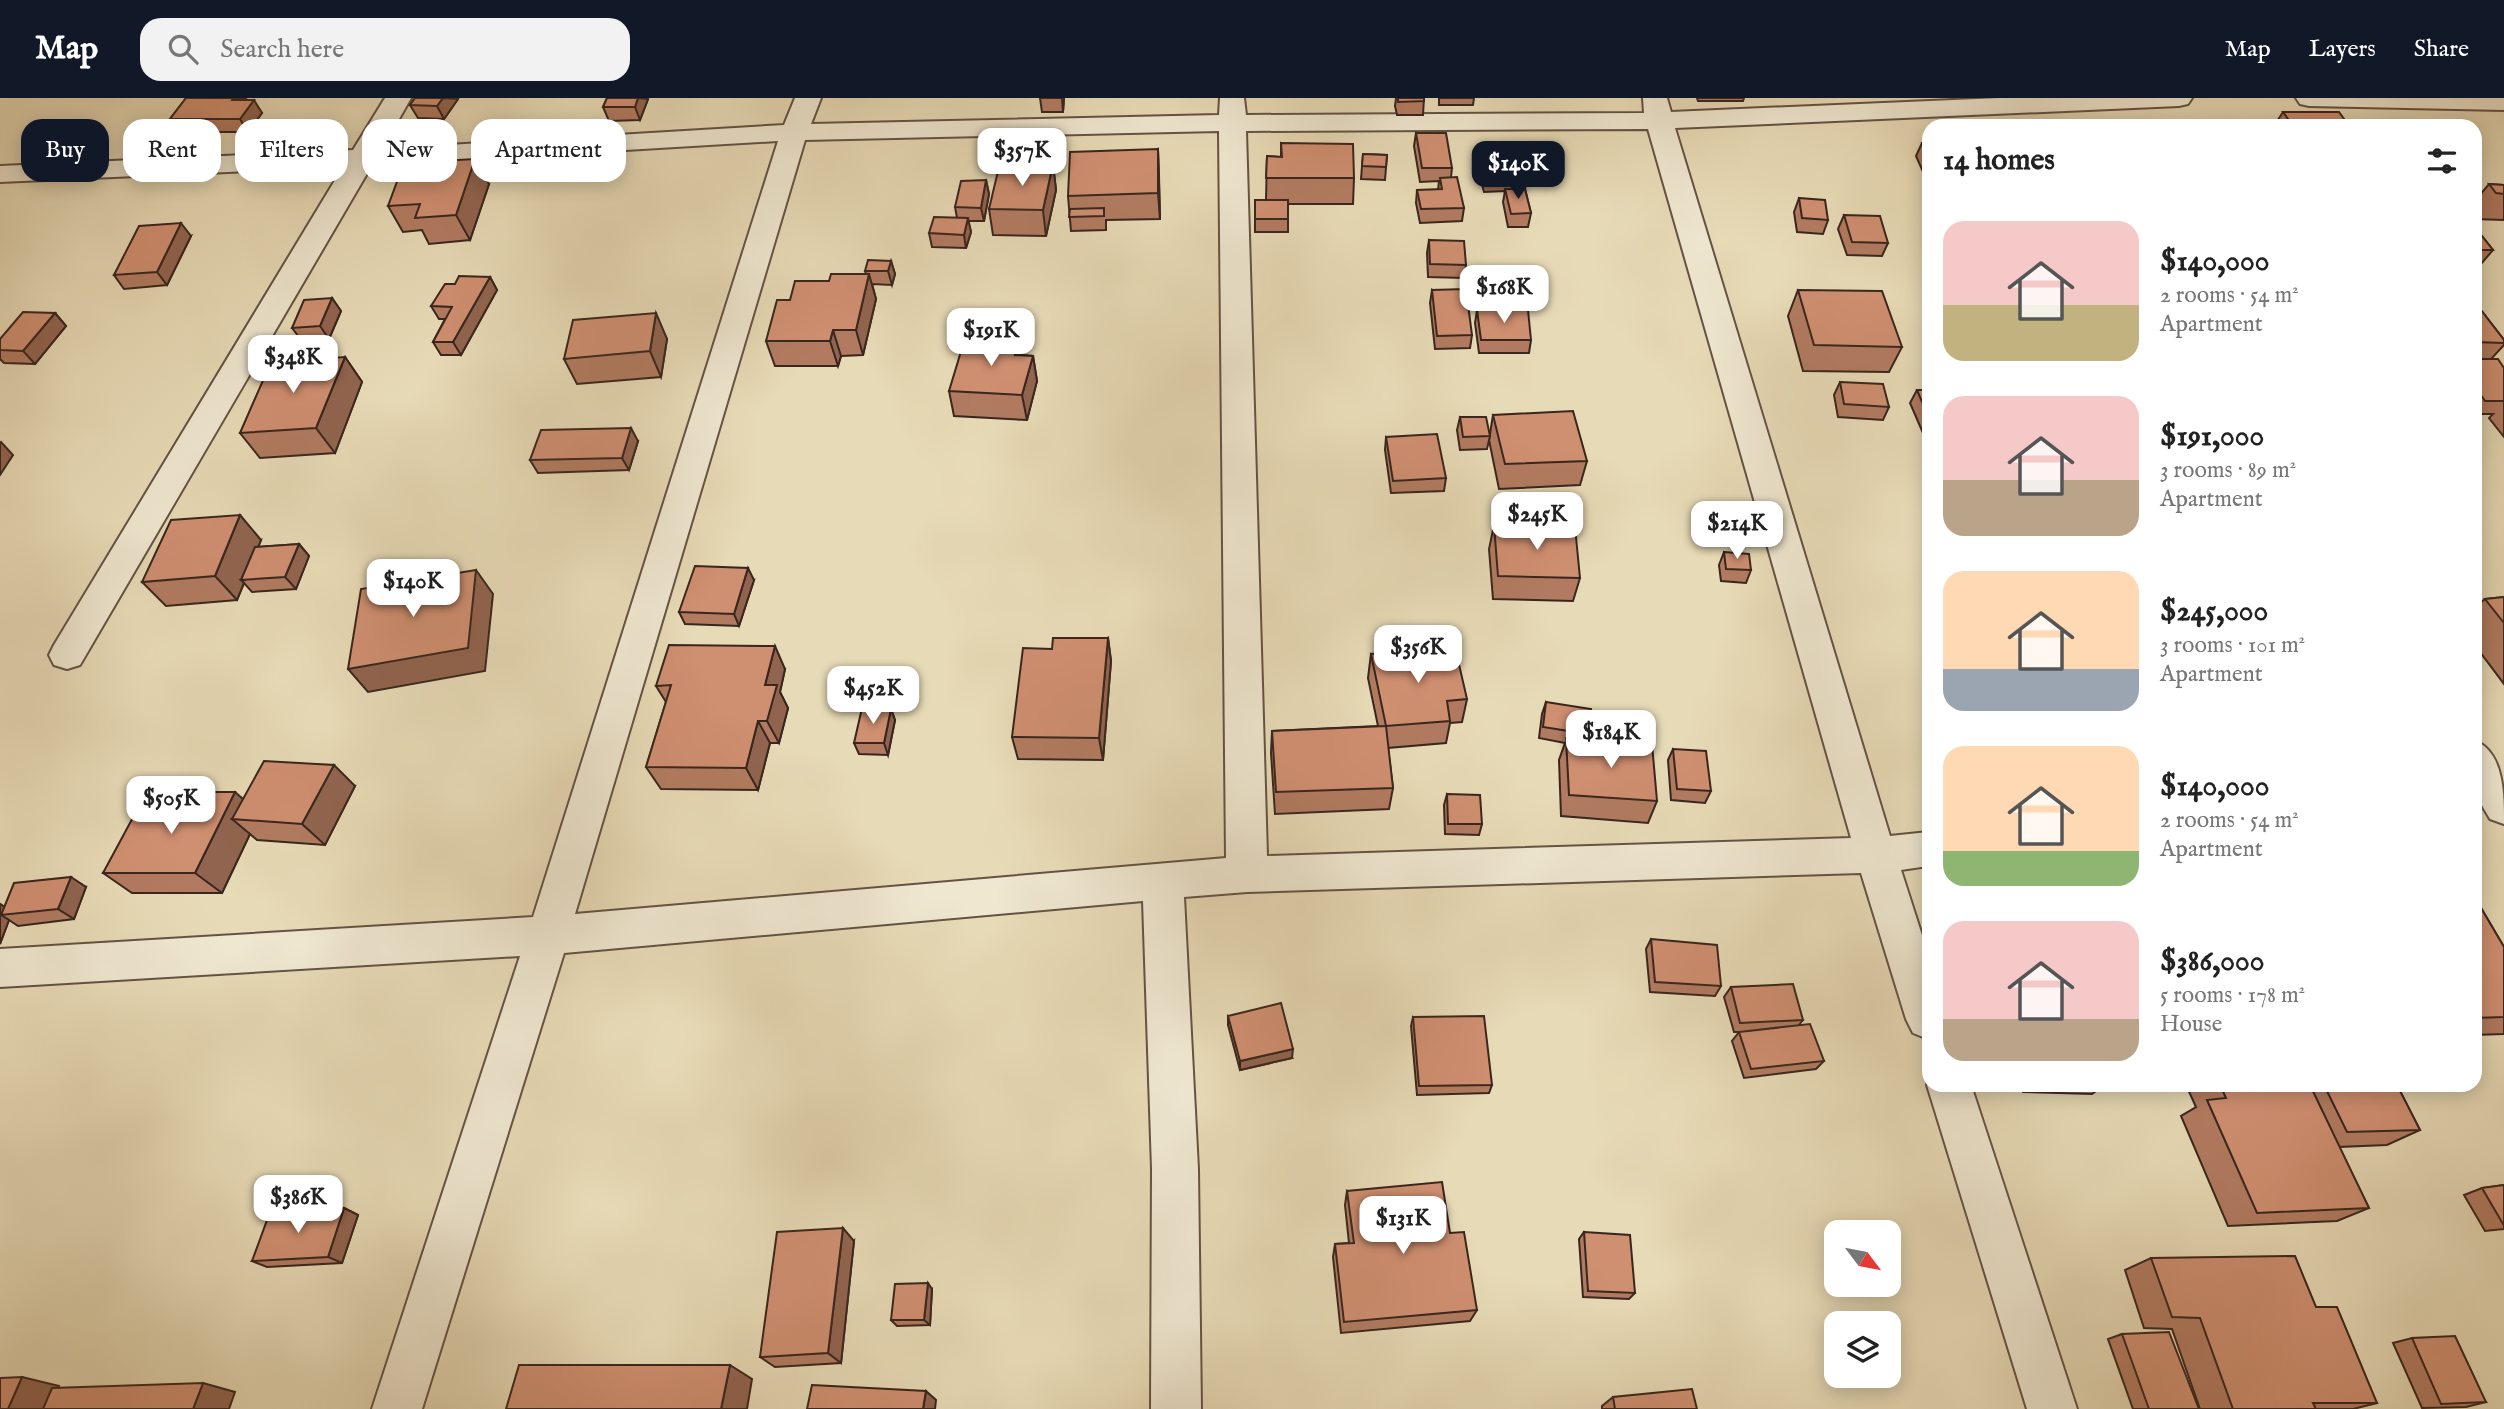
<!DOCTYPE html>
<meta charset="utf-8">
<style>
body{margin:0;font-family:"IM FELL English",serif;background:#f2f2f2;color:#222;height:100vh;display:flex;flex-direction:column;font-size:26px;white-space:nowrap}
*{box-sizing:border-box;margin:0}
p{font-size:23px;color:#767676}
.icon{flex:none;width:38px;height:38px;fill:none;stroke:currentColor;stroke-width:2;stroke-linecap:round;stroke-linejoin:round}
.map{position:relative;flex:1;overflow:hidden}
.sheet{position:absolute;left:1922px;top:21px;width:560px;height:973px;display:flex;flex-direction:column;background:#fff;border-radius:21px;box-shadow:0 4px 18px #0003}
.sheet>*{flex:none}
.banner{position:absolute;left:21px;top:21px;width:665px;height:63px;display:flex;gap:14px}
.needle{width:46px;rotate:122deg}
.buttons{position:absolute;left:1824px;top:1122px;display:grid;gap:14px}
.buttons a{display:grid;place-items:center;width:77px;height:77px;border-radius:14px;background:#fff;box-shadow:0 4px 18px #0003;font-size:35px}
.price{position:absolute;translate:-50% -60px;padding:0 16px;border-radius:14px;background:#fff;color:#222;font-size:23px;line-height:46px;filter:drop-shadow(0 2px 4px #0008)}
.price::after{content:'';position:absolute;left:50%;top:42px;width:21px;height:16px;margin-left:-10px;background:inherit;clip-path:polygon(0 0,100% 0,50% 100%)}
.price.on{background:#111827;color:#fff}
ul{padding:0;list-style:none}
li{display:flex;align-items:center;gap:21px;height:175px;padding:0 21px}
li span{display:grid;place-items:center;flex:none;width:196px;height:140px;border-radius:21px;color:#555}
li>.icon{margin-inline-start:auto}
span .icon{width:84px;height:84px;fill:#fffc;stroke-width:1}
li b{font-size:30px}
h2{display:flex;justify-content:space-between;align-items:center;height:84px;padding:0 21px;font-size:30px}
.chip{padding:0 24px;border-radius:21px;background:#fff;box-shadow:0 4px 18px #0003;font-size:24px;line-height:63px}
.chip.on{background:#111827;color:#fff}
header{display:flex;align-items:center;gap:42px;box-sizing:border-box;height:98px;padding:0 35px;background:#111827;color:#fff}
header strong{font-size:33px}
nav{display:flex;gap:38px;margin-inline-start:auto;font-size:24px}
.search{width:490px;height:63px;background:#f2f2f2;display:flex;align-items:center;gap:18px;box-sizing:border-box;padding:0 24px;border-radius:21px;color:#767676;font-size:26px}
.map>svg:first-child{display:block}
</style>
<header>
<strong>Map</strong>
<div class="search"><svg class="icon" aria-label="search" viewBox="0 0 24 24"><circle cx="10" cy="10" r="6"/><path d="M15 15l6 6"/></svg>Search here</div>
<nav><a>Map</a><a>Layers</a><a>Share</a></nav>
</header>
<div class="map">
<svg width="2504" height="1311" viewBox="0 0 2504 1311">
<rect width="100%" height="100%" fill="#e7dab6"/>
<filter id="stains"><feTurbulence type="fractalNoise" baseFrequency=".00286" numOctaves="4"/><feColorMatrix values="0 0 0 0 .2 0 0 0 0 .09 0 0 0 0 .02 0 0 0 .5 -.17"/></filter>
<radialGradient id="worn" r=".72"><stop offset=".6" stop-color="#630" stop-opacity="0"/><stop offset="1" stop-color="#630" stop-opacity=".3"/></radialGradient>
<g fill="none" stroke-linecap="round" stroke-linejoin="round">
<defs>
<g id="minor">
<path d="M385,0H411L382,51L784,27L795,0H821L811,26L1219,17L1220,0H1244L1246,17L1644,15L1643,0H1667L1671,14L2000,0H2192L2188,6L2179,8L1675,30L1890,738L1928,734V768L1901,772L1928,856V941L1913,935L1906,921L1861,775L1247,794L1184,799L1198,1071L1201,1311H1151L1152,1071L1143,803L564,855L422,1311H372L520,858L0,889V851L533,819L778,43L372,67L80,567L67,571L54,567L49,557L54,547L343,69L0,84V68L353,52ZM1648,31L1851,740L1267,758L1246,33ZM1219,33L1226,760L575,816L805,42Z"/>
<path d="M2296,0H2504V12L2309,8L2300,6Z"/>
<path d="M2474,642C2504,654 2504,695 2504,726L2490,721L2474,694Z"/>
<path d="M1928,983V987H1971L2077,1311H2027L1927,987Z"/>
</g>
</defs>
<use href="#minor" stroke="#645344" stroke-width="4"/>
<use href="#minor" fill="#efe7d0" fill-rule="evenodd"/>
</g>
<g fill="#b27b61" stroke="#39261e" stroke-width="2">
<path d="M186,0H245L262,15L248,34H179L170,21Z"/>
<path d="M415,0H458V1L444,21L418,20L410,7Z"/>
<path d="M607,0H648V1L640,22L609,23L603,9Z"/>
<path d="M1040,0H1064L1063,14H1042Z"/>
<path d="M1396,0H1424L1423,17H1397L1395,8Z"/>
<path d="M1439,0H1474L1473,7H1439Z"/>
<path d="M1697,0H1744L1743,3H1698Z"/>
<path d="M2283,14L2349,28H2274Z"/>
<path d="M1416,35L1452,70L1451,79L1464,110L1462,123L1420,125L1416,105L1417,92H1438L1439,83L1420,84L1414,48Z"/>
<path d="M1928,44V85L1916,58L1922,45Z"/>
<path d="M1281,45L1354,80L1353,106H1288V134H1255V102H1266L1267,58L1281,59Z"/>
<path d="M1158,51L1160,121L1106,122V132L1071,133L1068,98Z"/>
<path d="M1478,52L1527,78L1525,91L1531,115L1528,129H1508L1503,104L1505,93L1484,94L1476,65Z"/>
<path d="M1363,56L1387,57L1385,82L1361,81Z"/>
<path d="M1038,57L1036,66H1053L1056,92L1046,138L993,137L989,111L1005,73Z"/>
<path d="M986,82L989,96L984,123H968L971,134L966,150L932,149L929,135L957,120L955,109Z"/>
<path d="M489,86L470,142L429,146L422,132L403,134L388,108Z"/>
<path d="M2489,86L2504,87V122L2475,121L2474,104Z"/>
<path d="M1799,100L1828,122L1823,136L1797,134L1794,114Z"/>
<path d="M1844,117L1888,145L1882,158L1847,157L1838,131Z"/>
<path d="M2474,128L2493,152L2474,174Z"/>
<path d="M191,138L167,187L124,191L114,177Z"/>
<path d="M1429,142L1466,167L1464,180L1428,179L1427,155Z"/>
<path d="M891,163L895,176L892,187L872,186L876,201L863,257L841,258L838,268H775L766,243L790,202L829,183L866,176L865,173Z"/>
<path d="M490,179L497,192L461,257H441L433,244L445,221H439L431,208L455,186Z"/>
<path d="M1432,192L1472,237L1470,250L1435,251L1430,205Z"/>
<path d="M1798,192L1902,249L1889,274L1803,273L1788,218Z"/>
<path d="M332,200L341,213L329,241L302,243L292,230Z"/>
<path d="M2474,203L2504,242V247L2491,261L2504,270V339L2489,320L2493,316H2474Z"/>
<path d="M1477,212L1531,242L1529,255H1479L1475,225Z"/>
<path d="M55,215L66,228L35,266L4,265L0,261V241Z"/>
<path d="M1000,227L1001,242L1022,257L1033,258L1037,283L1027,322L954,318L949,293Z"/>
<path d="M667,241L661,279L577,286L564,261Z"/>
<path d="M345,259L362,284L335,355L260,360L240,335Z"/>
<path d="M1840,284L1889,309L1883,322L1838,319L1834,297Z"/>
<path d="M1917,292H1928V342H1926L1910,305Z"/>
<path d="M1493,317L1587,363L1580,387L1499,391L1489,342Z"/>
<path d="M1460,319L1490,338L1487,351L1460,352L1457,332Z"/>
<path d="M1386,339L1446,380L1444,393L1391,395L1385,352Z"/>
<path d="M638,343L629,372L538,375L530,362Z"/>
<path d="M1494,427L1580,480L1573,503L1493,501L1489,451Z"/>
<path d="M261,442L258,449L299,446L309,458L296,491L252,494L244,485L237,502L166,508L142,484Z"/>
<path d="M1724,454L1751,472L1746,485L1721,483L1719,467Z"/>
<path d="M754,482L739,528L685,526L679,514Z"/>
<path d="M2504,499V586L2474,546V510L2485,501Z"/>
<path d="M1108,540L1111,563L1103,662L1018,661L1012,639Z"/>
<path d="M1371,556L1467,601L1462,624L1450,625L1446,645L1388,650L1393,690L1389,711L1275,716L1271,655L1272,633L1378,628L1368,580Z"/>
<path d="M785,571L780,594L788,610L779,645H770L758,692L661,691L646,669L666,604L656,588Z"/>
<path d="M1546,604L1588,636L1587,641L1657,703L1648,725L1561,718L1559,662L1565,645L1539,640L1542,616Z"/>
<path d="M891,611L895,622L888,657L859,656L854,645Z"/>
<path d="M1673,651L1711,693L1705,705L1671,702L1668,662Z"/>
<path d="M355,688L325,747L257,742L250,736L222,795H132L103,775L172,711L243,701Z"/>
<path d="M1447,696L1482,726L1479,737L1445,736L1444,707Z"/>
<path d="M86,789L74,821L18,828L9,822L0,846V806L5,809Z"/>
<path d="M2474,798L2504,849V936L2474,937Z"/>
<path d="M1651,841L1721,888L1715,898L1650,894L1646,851Z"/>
<path d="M1731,889L1803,922L1799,927L1824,963L1816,971L1744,980L1732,943L1739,934H1734L1724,899Z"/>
<path d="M1228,918L1292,960L1240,972L1228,927Z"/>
<path d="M1413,919L1492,987L1489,995L1417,997L1411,928Z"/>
<path d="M2021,987H2104L2092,996L2023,994Z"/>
<path d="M2186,987H2397L2420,1032L2387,1047L2339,1049L2369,1110L2337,1123L2228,1128L2181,1018L2196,1009Z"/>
<path d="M2504,1087V1131L2485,1133L2464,1097L2482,1090Z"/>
<path d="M1347,1093L1477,1212L1470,1223L1341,1235L1333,1159L1335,1146L1349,1145L1345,1107Z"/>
<path d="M344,1110L358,1117L342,1165L267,1169L252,1163Z"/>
<path d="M1584,1134L1635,1195L1629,1201L1583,1199L1579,1141Z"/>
<path d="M854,1143L841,1265L775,1269L760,1259Z"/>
<path d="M2151,1160L2316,1209L2377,1305L2353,1311H2200L2172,1231L2144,1230L2125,1172Z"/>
<path d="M932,1191L930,1227L897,1228L891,1222Z"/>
<path d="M2122,1236L2199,1311H2133L2108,1241Z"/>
<path d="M2412,1240L2486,1304L2466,1309L2422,1310L2393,1245Z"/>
<path d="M1613,1299L1697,1311H1602V1308Z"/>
</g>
<g fill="#91644f" stroke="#39261e" stroke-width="2">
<path d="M443,0L458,1L444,21L437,8Z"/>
<path d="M638,0L648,1L640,22L635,9Z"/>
<path d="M1062,0H1064L1063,14Z"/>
<path d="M254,2L262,15L248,34L240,21Z"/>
<path d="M1037,44L1038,57L1031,90L1029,76Z"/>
<path d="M1158,51L1159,77L1160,121L1158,95Z"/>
<path d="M475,61L489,86L470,142L456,117Z"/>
<path d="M1053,66L1056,92L1046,138L1043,112Z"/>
<path d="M986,82L989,96L984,123L981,110Z"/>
<path d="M968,120L971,134L966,150L964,137Z"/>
<path d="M181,125L191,138L167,187L157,174Z"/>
<path d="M891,163L895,176L892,187L888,173Z"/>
<path d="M869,176L876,201L863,257L856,232Z"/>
<path d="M490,179L497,192L461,257L453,244Z"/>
<path d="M332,200L341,213L329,241L320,228Z"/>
<path d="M55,215L66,228L35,266L23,253Z"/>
<path d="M656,215L667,241L661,279L650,253Z"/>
<path d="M1000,227L1002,240L998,256L996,243Z"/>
<path d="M833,232L841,258L838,268L830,243Z"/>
<path d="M1019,244L1024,269L1015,257Z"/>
<path d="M1033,258L1037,283L1027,322L1022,297Z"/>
<path d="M345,259L362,284L335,355L316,330Z"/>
<path d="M631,330L638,343L629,372L622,360Z"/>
<path d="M1,344L13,357L0,377V345Z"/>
<path d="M240,417L261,442L245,482H241L244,485L237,502L215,478Z"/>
<path d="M299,446L309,458L296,491L285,479Z"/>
<path d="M748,470L754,482L739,528L734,516Z"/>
<path d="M476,472L493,496L485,573L368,594L348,571Z"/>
<path d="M1108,540L1111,563L1103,662L1099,640Z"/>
<path d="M775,548L785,571L780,594L788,610L779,645L767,623L765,587Z"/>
<path d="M891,611L895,622L888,657L884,645Z"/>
<path d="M758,623L770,645L758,692L746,670Z"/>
<path d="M334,667L355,688L325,747L302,726Z"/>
<path d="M235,694L259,715L232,721L250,736L222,795L195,775Z"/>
<path d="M71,779L86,789L74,821L58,811Z"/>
<path d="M0,806L12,814L1,817L9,822L0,846Z"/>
<path d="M1293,951L1292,960L1240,972V963Z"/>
<path d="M344,1110L358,1117L342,1165L328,1159Z"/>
<path d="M843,1130L854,1143L841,1265L828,1255Z"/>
<path d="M928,1185L932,1191L930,1227L924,1222Z"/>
<path d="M730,1267L752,1281L747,1311H721Z"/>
<path d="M22,1279L59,1288L50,1311H8Z"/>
<path d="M203,1285L235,1294L229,1311H193Z"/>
<path d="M926,1293L936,1302L935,1311H923Z"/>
</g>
<g fill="#cf8f71" stroke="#39261e" stroke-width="2">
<path d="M186,0H233L232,2H254L240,21H170Z"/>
<path d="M415,0H443L437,8L410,7Z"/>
<path d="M607,0H638L635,9H603Z"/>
<path d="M1398,0H1424V3L1398,4Z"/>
<path d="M2283,14H2339L2349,28H2293Z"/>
<path d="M1416,35H1446L1452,70H1422Z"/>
<path d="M1013,44H1037L1031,66L1022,65L1019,74L1005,73Z"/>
<path d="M1928,44V59L1922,45Z"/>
<path d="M1281,45L1353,46L1354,80H1266L1267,58L1282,59Z"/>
<path d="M1518,50L1527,78L1486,81L1478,52Z"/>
<path d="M1158,51V95L1068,98L1070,54Z"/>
<path d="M1363,56L1387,57L1386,69L1362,68Z"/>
<path d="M475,61L456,117L415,120L420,106L388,108L404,65Z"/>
<path d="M1022,65L1053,66L1043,112L989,111L998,73L1019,74Z"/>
<path d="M1457,79L1464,110L1421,111L1417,92L1442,91L1440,80Z"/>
<path d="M986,82L981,110L955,109L961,83Z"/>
<path d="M2489,86L2504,87V96L2496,95Z"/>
<path d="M1505,91H1525L1531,115L1511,116Z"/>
<path d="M1799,100L1825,102L1828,122L1802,120Z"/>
<rect x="1255" y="102" width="33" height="19"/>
<path d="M1104,110V118L1069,119L1070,111Z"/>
<path d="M1844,117L1880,118L1888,145L1852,144Z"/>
<path d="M934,119L968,120L964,137L929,135Z"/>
<path d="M181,125L157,174L114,177L139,128Z"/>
<path d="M2474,128L2493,152H2474Z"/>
<path d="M1429,142L1464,143L1466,167L1430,166Z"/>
<path d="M868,162L891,163L888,173H865Z"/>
<path d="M831,176H869L856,232H833L830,243H766L777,202H790L795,183H829Z"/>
<path d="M459,178L490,179L453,244H433L452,209L431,208L445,186H455Z"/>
<path d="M1466,191L1472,237L1437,238L1432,192Z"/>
<path d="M1798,192L1882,193L1902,249L1814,247Z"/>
<path d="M332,200L320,228L292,230L304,202Z"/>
<path d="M2474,203L2504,242V245L2474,244Z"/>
<path d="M1477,212H1528L1531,242H1481Z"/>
<path d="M23,214L55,215L23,253L0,252V241Z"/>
<path d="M656,215L650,253L564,261L573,222Z"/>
<path d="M973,226L1000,227L996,242L970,240Z"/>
<path d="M965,240L1019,244L1015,257L1033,258L1022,297L949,293Z"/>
<path d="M345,259L316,330L240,335L271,264Z"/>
<path d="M2474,261H2498L2504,270V303H2485L2474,287Z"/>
<path d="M1840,284L1883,286L1889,309L1844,306Z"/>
<path d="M1917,292H1928V318Z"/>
<path d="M1573,313L1587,363L1505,366L1493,317Z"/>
<path d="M1460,319H1486L1490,338L1463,339Z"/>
<path d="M631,330L622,360L530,362L541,332Z"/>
<path d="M1437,336L1446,380L1393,383L1386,339Z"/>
<path d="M240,417L215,478L142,484L171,422Z"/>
<path d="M1494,427L1575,429L1580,480L1498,478Z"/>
<path d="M299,446L285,479L241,482L255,449Z"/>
<path d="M1724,454L1749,456L1751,472L1726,471Z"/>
<path d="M695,468L748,470L734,516L679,514Z"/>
<path d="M476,472L468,550L348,571L361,491Z"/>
<path d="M2504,499V525L2485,501Z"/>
<path d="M1053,540H1108L1099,640L1012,639L1023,550L1052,551Z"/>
<path d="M669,547L775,548L765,587H777L767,623H758L746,670L646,669L671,587L656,588Z"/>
<path d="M1455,549L1467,601L1447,603L1450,623L1386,628L1371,556Z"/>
<path d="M1546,604L1591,611L1588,636L1543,629Z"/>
<path d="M862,610L891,611L884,645H854Z"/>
<path d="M1386,628L1393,690L1276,694L1272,633Z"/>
<path d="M1566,640L1652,646L1657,703L1569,697Z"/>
<path d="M1673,651L1706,653L1711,693L1677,691Z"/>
<path d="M264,663L334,667L302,726L232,721Z"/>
<path d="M180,694H235L195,775H103L137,712L172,711Z"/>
<path d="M1447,696L1480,697L1482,726H1448Z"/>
<path d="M71,779L58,811L1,817L14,785Z"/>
<path d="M2474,798L2504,849V919L2474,920Z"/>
<path d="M1651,841L1717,847L1721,888L1655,884Z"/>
<path d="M1793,886L1803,922L1740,925L1731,889Z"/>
<path d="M1281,905L1293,951L1240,963L1228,918Z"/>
<path d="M1484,918L1492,987L1419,988L1413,919Z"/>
<path d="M1810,926L1824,963L1751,971L1739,934Z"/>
<path d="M2220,987H2310L2369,1110L2257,1115L2207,1002L2226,1000Z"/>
<path d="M2324,987H2397L2420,1032L2347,1034Z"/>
<path d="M1442,1084L1450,1135L1464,1134L1477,1212L1344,1224L1335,1146L1354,1145L1347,1093Z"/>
<path d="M2504,1087V1126H2503L2482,1090Z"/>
<path d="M344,1110L328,1159L252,1163L270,1114Z"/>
<path d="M843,1130L828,1255L760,1259L777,1134Z"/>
<path d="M1584,1134L1630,1137L1635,1195L1588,1193Z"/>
<path d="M2295,1158L2316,1209H2337L2377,1305H2313L2316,1311H2233L2200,1220L2172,1219L2151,1160Z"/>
<path d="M928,1185L924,1222H891L895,1186Z"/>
<path d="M2169,1234L2199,1311H2149L2122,1236Z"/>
<path d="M2455,1238L2486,1304L2441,1306L2412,1240Z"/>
<path d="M519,1267H730L721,1311H506Z"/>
<path d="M22,1279L8,1311H0V1280Z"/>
<path d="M203,1285L193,1311H43L52,1290Z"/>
<path d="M812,1287L926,1293L923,1311H807Z"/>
<path d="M1692,1291L1697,1311H1615L1613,1299Z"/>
</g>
<rect width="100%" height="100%" filter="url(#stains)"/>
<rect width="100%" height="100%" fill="url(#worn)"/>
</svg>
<div class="buttons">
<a><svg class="needle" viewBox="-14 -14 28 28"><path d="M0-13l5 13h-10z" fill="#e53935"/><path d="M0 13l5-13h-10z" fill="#767676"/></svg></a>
<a><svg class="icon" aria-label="layers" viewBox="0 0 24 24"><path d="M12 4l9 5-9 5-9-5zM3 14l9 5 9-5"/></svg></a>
</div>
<b class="price" style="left:1022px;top:90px">$357K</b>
<b class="price on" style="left:1518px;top:103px">$140K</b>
<b class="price" style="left:1504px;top:227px">$168K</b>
<b class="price" style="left:991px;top:270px">$191K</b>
<b class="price" style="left:293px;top:297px">$348K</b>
<b class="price" style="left:1537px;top:454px">$245K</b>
<b class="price" style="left:1737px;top:463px">$214K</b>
<b class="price" style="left:413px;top:521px">$140K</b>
<b class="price" style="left:1418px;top:587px">$356K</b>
<b class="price" style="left:873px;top:628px">$452K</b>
<b class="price" style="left:1611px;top:672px">$184K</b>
<b class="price" style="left:171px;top:738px">$505K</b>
<b class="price" style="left:298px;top:1137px">$386K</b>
<b class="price" style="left:1403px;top:1158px">$131K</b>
<div class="banner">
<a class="chip on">Buy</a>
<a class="chip">Rent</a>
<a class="chip">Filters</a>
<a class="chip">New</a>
<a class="chip">Apartment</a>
</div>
<section class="sheet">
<h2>14 homes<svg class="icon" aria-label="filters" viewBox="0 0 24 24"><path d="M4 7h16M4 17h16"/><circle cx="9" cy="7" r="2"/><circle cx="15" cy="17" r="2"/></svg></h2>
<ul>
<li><span style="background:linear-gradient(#f6c9c9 60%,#c2b280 0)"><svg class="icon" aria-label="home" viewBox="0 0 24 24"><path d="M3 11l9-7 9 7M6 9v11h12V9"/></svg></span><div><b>$140,000</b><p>2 rooms · 54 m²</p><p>Apartment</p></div></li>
<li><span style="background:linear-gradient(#f6c9c9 60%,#b9a48a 0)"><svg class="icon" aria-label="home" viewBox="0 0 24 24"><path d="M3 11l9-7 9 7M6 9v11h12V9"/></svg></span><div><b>$191,000</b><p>3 rooms · 89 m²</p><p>Apartment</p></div></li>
<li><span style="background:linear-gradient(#ffd9b3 70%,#9aa5b1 0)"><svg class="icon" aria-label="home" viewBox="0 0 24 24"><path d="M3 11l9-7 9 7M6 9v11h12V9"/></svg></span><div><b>$245,000</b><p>3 rooms · 101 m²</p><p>Apartment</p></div></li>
<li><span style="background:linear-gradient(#ffd9b3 75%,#8fb573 0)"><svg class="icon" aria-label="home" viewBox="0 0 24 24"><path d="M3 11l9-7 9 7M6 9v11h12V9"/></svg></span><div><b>$140,000</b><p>2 rooms · 54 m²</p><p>Apartment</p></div></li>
<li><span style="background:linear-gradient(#f6c9c9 70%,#b9a48a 0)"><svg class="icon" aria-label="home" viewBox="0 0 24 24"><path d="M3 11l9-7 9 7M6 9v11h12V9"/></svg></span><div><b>$386,000</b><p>5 rooms · 178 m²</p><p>House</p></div></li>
</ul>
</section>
</div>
